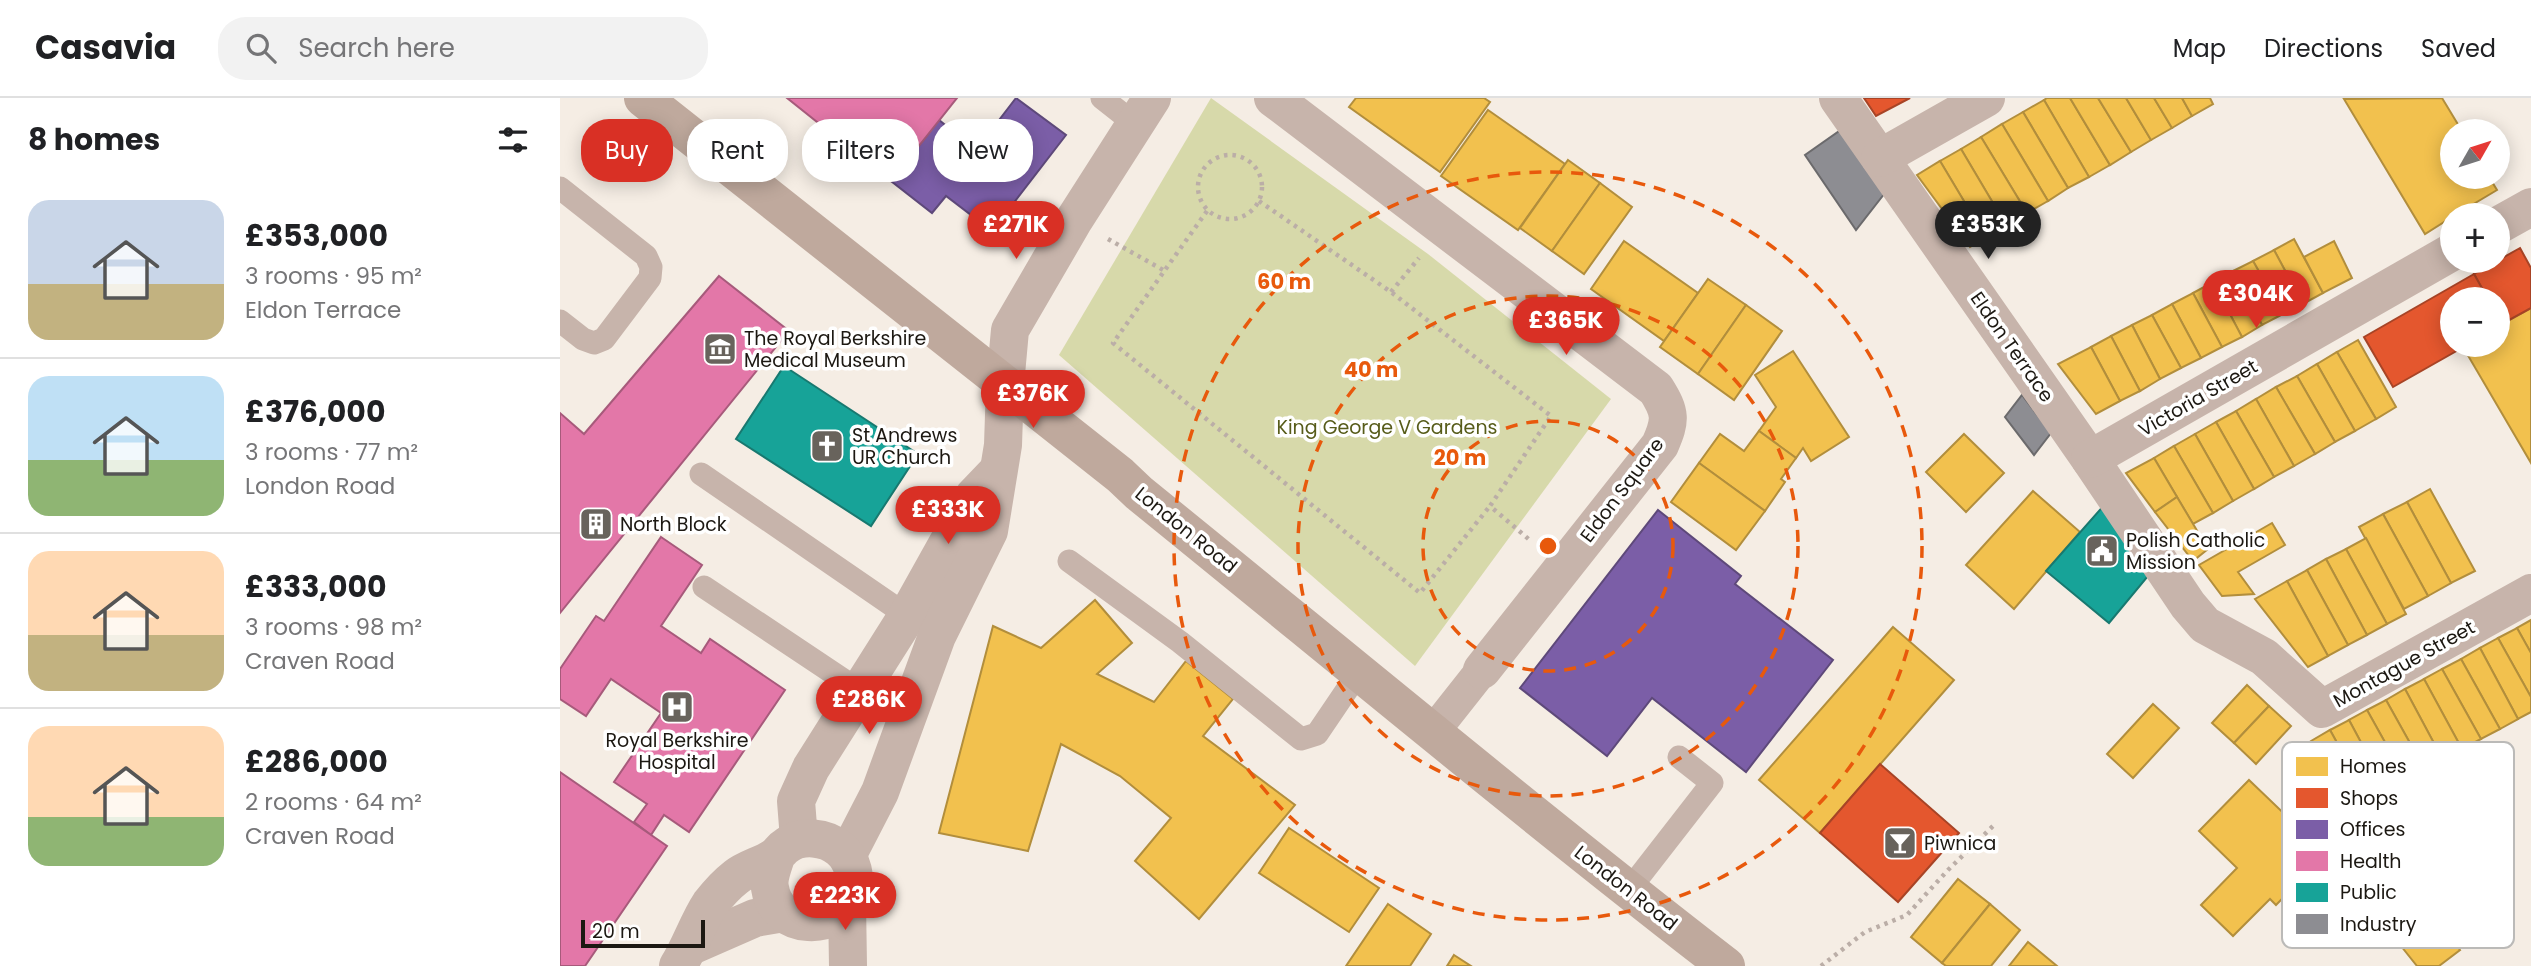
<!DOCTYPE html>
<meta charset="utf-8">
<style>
body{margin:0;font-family:Poppins,sans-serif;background:#f2f2f2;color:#202124;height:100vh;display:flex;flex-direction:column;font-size:26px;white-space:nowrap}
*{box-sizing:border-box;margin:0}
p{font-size:23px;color:#757577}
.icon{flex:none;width:38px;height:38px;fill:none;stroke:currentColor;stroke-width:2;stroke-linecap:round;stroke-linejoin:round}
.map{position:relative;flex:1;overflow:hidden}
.sheet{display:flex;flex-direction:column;background:#fff;width:560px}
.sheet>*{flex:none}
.guide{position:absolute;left:21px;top:21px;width:665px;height:63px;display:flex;gap:14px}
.needle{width:46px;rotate:51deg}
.tools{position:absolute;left:1880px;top:21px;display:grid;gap:14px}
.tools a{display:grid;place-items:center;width:70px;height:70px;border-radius:50%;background:#fff;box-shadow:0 4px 18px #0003;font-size:35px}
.scale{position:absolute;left:21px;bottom:18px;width:124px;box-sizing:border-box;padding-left:7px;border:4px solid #1c1812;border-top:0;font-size:19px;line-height:24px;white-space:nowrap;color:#1c1812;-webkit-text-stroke:5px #fff;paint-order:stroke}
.price{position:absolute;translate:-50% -60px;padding:0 16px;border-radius:24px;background:#d93025;color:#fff;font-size:23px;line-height:46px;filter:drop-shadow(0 2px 4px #0008)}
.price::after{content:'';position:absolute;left:50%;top:42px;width:21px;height:16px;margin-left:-10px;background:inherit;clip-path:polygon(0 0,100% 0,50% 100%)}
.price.on{background:#222;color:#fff}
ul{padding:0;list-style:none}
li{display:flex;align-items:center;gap:21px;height:175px;padding:0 28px}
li+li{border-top:2px solid #e0e0e0}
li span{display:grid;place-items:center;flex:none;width:196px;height:140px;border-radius:21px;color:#555}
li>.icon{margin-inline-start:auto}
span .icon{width:84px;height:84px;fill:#fffc;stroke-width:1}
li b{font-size:30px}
h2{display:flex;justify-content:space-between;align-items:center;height:84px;padding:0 28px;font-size:30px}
.chip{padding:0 24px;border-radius:28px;background:#fff;box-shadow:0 4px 18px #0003;font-size:24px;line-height:63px}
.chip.on{background:#d93025;color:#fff}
header{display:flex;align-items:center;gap:42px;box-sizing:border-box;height:98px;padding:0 35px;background:#fff;border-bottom:2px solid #e0e0e0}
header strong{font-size:33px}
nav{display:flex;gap:38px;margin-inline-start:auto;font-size:24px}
.search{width:490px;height:63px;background:#f2f2f2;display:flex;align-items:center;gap:18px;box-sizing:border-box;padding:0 24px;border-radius:28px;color:#757577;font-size:26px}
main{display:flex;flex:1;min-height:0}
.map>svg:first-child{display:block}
</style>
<header>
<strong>Casavia</strong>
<div class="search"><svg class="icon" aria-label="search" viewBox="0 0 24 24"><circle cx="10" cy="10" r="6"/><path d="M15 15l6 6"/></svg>Search here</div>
<nav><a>Map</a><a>Directions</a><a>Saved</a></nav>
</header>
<main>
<section class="sheet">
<h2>8 homes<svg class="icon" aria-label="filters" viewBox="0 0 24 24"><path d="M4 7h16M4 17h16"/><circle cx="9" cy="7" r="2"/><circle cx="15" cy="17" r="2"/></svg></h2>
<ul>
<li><span style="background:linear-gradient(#c9d6e8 60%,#c2b280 0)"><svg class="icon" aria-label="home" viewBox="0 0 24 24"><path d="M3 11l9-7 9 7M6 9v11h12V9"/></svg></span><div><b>£353,000</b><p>3 rooms · 95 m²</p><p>Eldon Terrace</p></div></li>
<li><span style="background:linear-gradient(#bfe0f5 60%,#8fb573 0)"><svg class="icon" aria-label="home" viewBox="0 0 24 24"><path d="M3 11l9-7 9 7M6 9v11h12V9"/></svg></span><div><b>£376,000</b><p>3 rooms · 77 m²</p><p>London Road</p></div></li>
<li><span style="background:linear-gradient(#ffd9b3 60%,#c2b280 0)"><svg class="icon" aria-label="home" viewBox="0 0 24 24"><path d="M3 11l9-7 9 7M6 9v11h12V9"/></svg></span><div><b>£333,000</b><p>3 rooms · 98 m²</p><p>Craven Road</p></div></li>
<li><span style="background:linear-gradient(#ffd9b3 65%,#8fb573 0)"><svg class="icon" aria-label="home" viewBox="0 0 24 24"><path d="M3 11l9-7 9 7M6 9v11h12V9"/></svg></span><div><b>£286,000</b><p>2 rooms · 64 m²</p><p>Craven Road</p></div></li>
</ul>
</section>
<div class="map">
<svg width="1971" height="868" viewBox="0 0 1971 868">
<rect width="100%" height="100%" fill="#f5ede4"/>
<path fill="#d7d9aa" d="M651,0L868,156L1051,301L855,568L499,257Z"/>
<g fill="#f2c14e" stroke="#b28e3c" stroke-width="2">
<path d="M796,0H924L930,4L880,74L789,9Z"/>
<path d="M1487,0H1510L1550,67L1529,79L1484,2Z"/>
<path d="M1510,0H1538L1571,54L1550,67Z"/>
<path d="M1538,0H1566L1591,42L1571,54Z"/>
<path d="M1566,0H1594L1612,30L1591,42Z"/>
<path d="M1594,0H1622L1632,18L1612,30Z"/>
<path d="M1622,0H1650L1653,6L1632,18Z"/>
<path d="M1882,0L1902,33H1892V79H1929L1937,92L1895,117H1892V119L1865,136L1784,1Z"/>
<path d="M1484,2L1529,79L1508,90L1463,14Z"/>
<path d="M928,12L1005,66L958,132L881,78Z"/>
<path d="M1463,14L1508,90L1488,103L1442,26Z"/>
<path d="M1442,26L1488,103L1467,115L1421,39Z"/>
<path d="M1421,39L1467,115L1446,127L1401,51Z"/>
<path d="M1401,51L1446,127L1426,140L1380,63Z"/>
<path d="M1008,62L1040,85L992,153L960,130Z"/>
<path d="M1380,63L1426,140L1410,149L1357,77Z"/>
<path d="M1040,85L1072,109L1024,176L992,153Z"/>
<path d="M1734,141L1763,195L1743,206L1714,152Z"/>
<path d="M1064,143L1138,195L1104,243L1031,191Z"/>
<path d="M1774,143L1792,180L1763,195L1744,159Z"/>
<path d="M1714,152L1743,206L1723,216L1693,163Z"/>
<path d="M1693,163L1723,216L1702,227L1673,173Z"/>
<path d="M1673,173L1702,227L1682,239L1653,184Z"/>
<path d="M1148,181L1186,207L1138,276L1100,249Z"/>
<path d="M1653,184L1682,239L1662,249L1633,195Z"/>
<path d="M1633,195L1662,249L1641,260L1612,206Z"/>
<path d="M1612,206L1641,260L1621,270L1592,217Z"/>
<path d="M1186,207L1222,233L1174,302L1138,276Z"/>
<path d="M1971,210V365L1903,249L1937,247V229Z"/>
<path d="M1592,217L1621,270L1600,281L1572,227Z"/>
<path d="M1572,227L1600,281L1580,293L1551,238Z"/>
<path d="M1551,238L1580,293L1560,303L1531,249Z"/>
<path d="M1798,242L1836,309L1816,321L1777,254Z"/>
<path d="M1531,249L1560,303L1536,316L1498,266Z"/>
<path d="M1233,253L1289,339L1251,363L1243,350L1236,360L1199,333L1216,309L1195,277Z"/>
<path d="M1777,254L1816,321L1795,333L1757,266Z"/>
<path d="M1757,266L1795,333L1775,344L1737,278Z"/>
<path d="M1737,278L1775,344L1755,356L1716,289Z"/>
<path d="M1716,289L1755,356L1734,368L1696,301Z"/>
<path d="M1696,301L1734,368L1714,379L1676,313Z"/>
<path d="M1676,313L1714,379L1694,391L1656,324Z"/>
<path d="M1656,324L1694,391L1673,403L1635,336Z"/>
<path d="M1199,333L1236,360L1221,381L1225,384L1205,413L1139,365L1160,336L1184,353Z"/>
<path d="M1404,336L1444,375L1406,414L1366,374Z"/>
<path d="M1635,336L1673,403L1653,415L1614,348Z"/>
<path d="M1614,348L1653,415L1633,426L1594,360Z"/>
<path d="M1594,360L1617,399L1595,414L1566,375Z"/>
<path d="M1139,365L1205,413L1176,452L1111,404Z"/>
<path d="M1870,391L1915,473L1891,485L1847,404Z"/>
<path d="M1473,393L1520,434L1454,511L1406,467Z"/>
<path d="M1617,399L1648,451L1633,463L1595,414Z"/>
<path d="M1847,404L1891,485L1868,498L1823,416Z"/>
<path d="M1823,416L1868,498L1844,511L1799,429Z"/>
<path d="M1712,425L1725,447L1678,474L1694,496L1662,498L1639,467Z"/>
<path d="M1806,440L1846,516L1827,526L1786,451Z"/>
<path d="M1786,451L1827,526L1807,537L1766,461Z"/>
<path d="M1766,461L1807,537L1788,547L1747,472Z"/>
<path d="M1747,472L1788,547L1768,558L1727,483Z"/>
<path d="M1727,483L1768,558L1748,569L1695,501Z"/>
<path d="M535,502L572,545L537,576L594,604L626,563L673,601L643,638L735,707L639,821L575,763L611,720L560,678L501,646L468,753L379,735L433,528L481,550Z"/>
<path d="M1971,522V555L1957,530Z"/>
<path d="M1333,529L1394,582L1260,735L1199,682Z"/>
<path d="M1957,530L1971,555V599L1938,540Z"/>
<path d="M1938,540L1971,599V614L1958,621L1920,550Z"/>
<path d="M1920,550L1958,621L1940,631L1901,561Z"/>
<path d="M1901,561L1940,631L1921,641L1882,571Z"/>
<path d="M1882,571L1921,641L1902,651L1864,581Z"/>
<path d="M1864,581L1902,651L1883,662L1845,591Z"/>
<path d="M1687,587L1709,608L1674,645L1652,625Z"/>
<path d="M1845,591L1883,662L1865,672L1826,602Z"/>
<path d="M1826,602L1865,672L1846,682L1807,612Z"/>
<path d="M1593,606L1619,630L1573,680L1547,656Z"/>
<path d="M1709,608L1731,628L1696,666L1674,645Z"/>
<path d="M1807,612L1846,682L1827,693L1789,622Z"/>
<path d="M1789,622L1827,693L1809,703L1770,632Z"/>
<path d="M1770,632L1809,703L1790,713L1751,643Z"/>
<path d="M1689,682L1766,756L1716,807L1710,801L1673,838L1641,807L1677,770L1639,733Z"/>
<path d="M729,730L819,790L789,834L699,775Z"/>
<path d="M1808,737L1900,852L1879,868H1857L1774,764Z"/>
<path d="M1398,781L1430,806L1382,865L1351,839Z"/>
<path d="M828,806L871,836L850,868H786Z"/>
<path d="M1430,806L1460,832L1431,868H1386L1382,865Z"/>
<path d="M1468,844L1497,868H1449Z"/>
<path d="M894,857L911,868H887Z"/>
</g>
<g fill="#e4572e" stroke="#a84426" stroke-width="2">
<path d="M1304,0H1350L1316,18Z"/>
<path d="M1960,150L1971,170V210L1942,226L1937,217V201H1928L1914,176Z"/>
<path d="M1914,176L1928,201H1892V247H1907L1833,289L1804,239Z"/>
<path d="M1320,666L1399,735L1338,804L1260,735Z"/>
</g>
<g fill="#7b5ea7" stroke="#5e497a" stroke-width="2">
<path d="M456,0L506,37L432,133L386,98L372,115L331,83L379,22L416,52Z"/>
<path d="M1098,412L1181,478L1175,486L1273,562L1186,674L1092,600L1047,658L960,590Z"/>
</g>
<g fill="#e377a8" stroke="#a75a7b" stroke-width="2">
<path d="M227,0H397L331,83Z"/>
<path d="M159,178L229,233L0,515V315L24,336Z"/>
<path d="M101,439L142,467L101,528L141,555L150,541L225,592L129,734L104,717L91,737L74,724L87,706L54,684L101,615L51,581L26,618L0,601V571L36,518L44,523Z"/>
<path d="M0,674L107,748L25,868H0Z"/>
</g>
<g fill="#17a398" stroke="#187970" stroke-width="2">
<path d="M224,268L358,356L311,428L176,341Z"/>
<path d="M1546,405L1593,472L1549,525L1486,473Z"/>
</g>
<g fill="#8d8d92" stroke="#6b6a6c" stroke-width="2">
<path d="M1285,29L1328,91L1296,132L1245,57Z"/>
<path d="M1462,297L1491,335L1474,357L1445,319Z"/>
</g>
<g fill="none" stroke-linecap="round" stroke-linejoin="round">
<g stroke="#bbaea7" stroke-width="4.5" stroke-dasharray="3.5 5" stroke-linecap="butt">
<circle cx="670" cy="89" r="32"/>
<path d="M699,103L831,194L991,318L930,408L972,444"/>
<path d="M647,113L553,245L860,495L930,408"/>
<path d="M548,141L605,173"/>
<path d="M831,194L859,160"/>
<path d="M1261,868L1305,834L1347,817L1388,772L1435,726"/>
</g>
<g stroke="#c7b4ab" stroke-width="23">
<path d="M542,0L575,26"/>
<path d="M0,90L86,158L91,169L90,180L44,241L34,245L23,241L0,223"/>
<path d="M141,376L355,523"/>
<path d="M509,463L620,544L741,641L757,636L799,574"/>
<path d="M144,489L300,593"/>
<path d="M1068,793L1152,685L1119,659"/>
</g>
<path stroke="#c7b4ab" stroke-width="33" d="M873,634L922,572"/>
<g stroke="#c7b4ab" stroke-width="38">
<path d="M713,0L1096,291C1111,315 1111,322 1100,347L922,572"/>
<path d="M1278,0L1530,361L1628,507L1645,527L1704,559L1762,611L1971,495"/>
<path d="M1320,60L1426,0"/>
<path d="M1937,128L1971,109"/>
<path d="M1530,361L1892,154"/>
</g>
<g stroke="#c7b4ab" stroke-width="38">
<path d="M239,741L236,703L251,670L347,518L414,398L436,375"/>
<path d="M287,758L320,694L377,538L429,433L443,347L445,287L450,232L514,122L592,0"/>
<path d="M287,804L288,868"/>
<path d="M131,848L195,820L224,815"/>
<path d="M118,868C130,849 138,824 150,806C157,797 167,786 176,779C187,770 203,767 214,759C219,756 221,751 226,748C241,736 266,739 280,751C293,762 297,780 292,796C279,836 216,833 210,790C208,781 213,768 216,759"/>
</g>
<path stroke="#bfa99d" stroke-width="38" d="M83,0L560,377L579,395C774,553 967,714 1166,868"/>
</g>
<g fill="none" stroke="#e8590c" stroke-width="3.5" stroke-dasharray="12 9">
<circle cx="988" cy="448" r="125"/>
<circle cx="988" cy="448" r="250"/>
<circle cx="988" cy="448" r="374"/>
</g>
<defs>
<symbol id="museum-square" viewBox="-11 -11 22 22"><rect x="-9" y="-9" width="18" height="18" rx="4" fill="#68635c" stroke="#fff"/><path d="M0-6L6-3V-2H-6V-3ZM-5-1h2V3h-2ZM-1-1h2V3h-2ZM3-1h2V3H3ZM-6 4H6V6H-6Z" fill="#fff"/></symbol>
<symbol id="church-square" viewBox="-11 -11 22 22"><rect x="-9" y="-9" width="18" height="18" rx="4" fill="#68635c" stroke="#fff"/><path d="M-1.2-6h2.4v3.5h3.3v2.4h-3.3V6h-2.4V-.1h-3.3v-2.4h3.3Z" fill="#fff"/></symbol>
<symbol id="building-square" viewBox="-11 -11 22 22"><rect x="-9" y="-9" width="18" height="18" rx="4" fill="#68635c" stroke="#fff"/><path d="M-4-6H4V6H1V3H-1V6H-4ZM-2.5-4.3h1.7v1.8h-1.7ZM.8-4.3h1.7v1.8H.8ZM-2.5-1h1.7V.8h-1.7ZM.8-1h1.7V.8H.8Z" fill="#fff"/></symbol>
<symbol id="civic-square" viewBox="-11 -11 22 22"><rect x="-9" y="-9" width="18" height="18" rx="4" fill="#68635c" stroke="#fff"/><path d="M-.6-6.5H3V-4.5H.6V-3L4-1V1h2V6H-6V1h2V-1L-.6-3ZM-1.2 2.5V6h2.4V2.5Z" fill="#fff"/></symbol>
<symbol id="hospital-square" viewBox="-11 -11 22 22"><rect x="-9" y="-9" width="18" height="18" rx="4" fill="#68635c" stroke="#fff"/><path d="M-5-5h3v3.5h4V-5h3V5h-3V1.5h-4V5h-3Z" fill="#fff"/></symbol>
<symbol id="bar-square" viewBox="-11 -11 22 22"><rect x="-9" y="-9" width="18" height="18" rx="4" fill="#68635c" stroke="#fff"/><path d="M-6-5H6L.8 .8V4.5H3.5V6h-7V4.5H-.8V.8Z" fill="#fff"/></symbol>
</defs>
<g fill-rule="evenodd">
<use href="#museum-square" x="141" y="232" width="38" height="38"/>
<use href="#church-square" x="248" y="329" width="38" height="38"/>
<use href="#building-square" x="17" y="407" width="38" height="38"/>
<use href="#civic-square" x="1523" y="434" width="38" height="38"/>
<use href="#hospital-square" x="98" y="590" width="38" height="38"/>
<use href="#bar-square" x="1321" y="726" width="38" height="38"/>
</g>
<g text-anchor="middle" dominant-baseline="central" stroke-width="7" stroke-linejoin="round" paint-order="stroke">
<g font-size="19" fill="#1c1812" stroke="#fff" text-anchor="start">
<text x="184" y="240">The Royal Berkshire<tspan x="184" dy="22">Medical Museum</tspan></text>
<text x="292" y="337">St Andrews<tspan x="292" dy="22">UR Church</tspan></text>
<text x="60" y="426">North Block</text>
<text x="1566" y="442">Polish Catholic<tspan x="1566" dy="22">Mission</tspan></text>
<text x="117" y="642" text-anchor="middle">Royal Berkshire<tspan x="117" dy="22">Hospital</tspan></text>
<text x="1364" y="745">Piwnica</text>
</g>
<g font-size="19" fill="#1c1812" stroke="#fff">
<text transform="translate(1452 249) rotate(55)">Eldon Terrace</text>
<text transform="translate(1638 300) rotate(-30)">Victoria Street</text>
<text transform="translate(1062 392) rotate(-53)">Eldon Square</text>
<text transform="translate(626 432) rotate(39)">London Road</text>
<text transform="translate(1844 566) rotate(-29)">Montague Street</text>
<text transform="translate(1066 790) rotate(38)">London Road</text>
</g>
<g font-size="19" fill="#575c1a" stroke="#fff">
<text x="827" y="329">King George V Gardens</text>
</g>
</g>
<rect x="1722" y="644" width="232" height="206" rx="10" fill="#fff" stroke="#bbbab8" stroke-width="2"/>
<rect x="1736" y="659" width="32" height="19" fill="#f2c14e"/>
<rect x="1736" y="690" width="32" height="20" fill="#e4572e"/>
<rect x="1736" y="722" width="32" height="19" fill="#7b5ea7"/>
<rect x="1736" y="753" width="32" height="20" fill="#e377a8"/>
<rect x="1736" y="785" width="32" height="19" fill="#17a398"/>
<rect x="1736" y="816" width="32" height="20" fill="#8d8d92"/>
<g font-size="19" fill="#1c1812">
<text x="1780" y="675">Homes</text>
<text x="1780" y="707">Shops</text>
<text x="1780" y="738">Offices</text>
<text x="1780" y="770">Health</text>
<text x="1780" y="801">Public</text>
<text x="1780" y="833">Industry</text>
</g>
<circle cx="988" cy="448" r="10" fill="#e8590c" stroke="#fff" stroke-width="3.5"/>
<g font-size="21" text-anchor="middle" font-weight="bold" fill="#e8590c" stroke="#fff" stroke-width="7" stroke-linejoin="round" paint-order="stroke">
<text x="724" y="191">60 m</text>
<text x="811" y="279">40 m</text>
<text x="900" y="367">20 m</text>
</g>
</svg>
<div class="tools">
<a><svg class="needle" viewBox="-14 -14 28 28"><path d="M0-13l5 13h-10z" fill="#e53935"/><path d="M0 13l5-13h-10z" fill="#757577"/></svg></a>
<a>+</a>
<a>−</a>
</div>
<div class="scale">20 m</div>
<b class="price" style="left:456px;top:163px">£271K</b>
<b class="price on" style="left:1428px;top:163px">£353K</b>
<b class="price" style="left:1696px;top:232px">£304K</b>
<b class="price" style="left:1006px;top:259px">£365K</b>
<b class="price" style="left:473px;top:332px">£376K</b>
<b class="price" style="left:388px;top:448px">£333K</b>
<b class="price" style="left:309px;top:638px">£286K</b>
<b class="price" style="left:285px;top:834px">£223K</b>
<div class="guide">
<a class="chip on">Buy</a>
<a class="chip">Rent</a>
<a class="chip">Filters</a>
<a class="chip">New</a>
</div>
</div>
</main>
